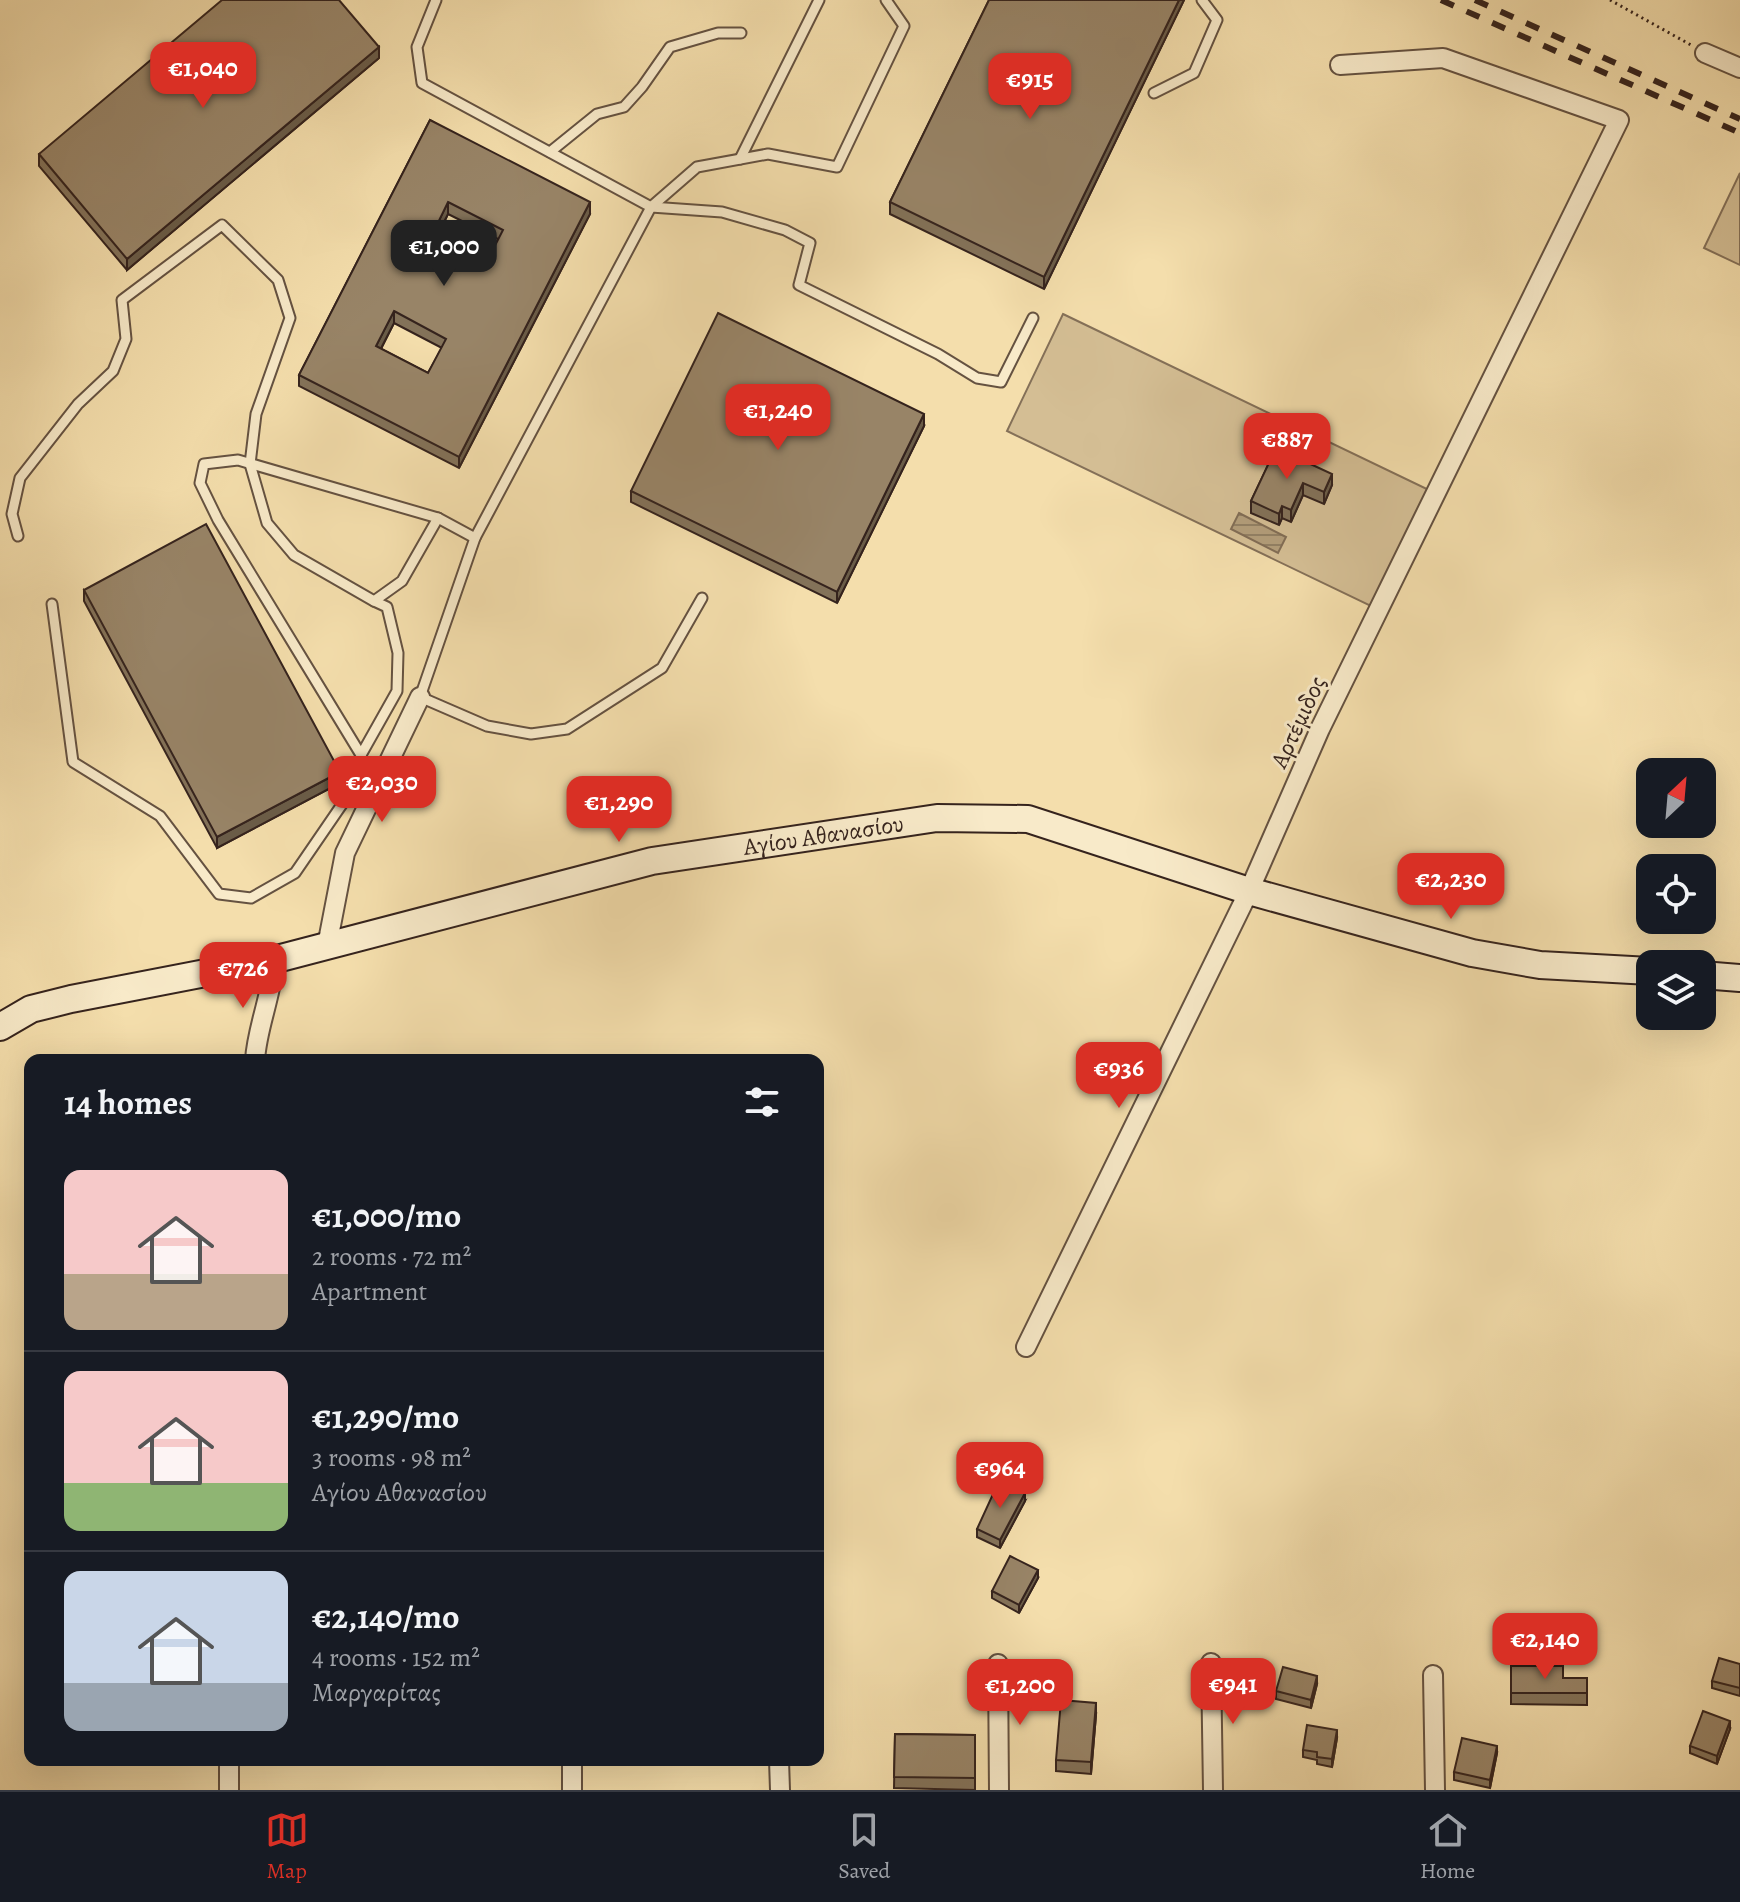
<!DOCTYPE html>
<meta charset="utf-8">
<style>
body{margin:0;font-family:Alegreya,serif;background:#20242c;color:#f1f3f6;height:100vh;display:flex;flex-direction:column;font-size:30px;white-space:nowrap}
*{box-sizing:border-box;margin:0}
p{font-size:26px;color:#9ea1a6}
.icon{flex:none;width:44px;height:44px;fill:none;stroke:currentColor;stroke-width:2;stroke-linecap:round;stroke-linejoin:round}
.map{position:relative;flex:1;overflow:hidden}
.side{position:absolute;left:24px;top:1054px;width:800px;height:712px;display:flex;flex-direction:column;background:#171b24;border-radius:16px;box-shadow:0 8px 32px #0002}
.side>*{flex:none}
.needle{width:52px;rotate:26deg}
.fabs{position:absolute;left:1636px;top:758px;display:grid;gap:16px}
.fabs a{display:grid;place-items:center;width:80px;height:80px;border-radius:16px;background:#171b24;box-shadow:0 8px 32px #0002;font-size:40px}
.price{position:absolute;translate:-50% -68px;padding:0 18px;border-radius:16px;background:#d93025;color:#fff;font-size:26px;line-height:52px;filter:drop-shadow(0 2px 4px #0008)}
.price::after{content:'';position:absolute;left:50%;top:48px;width:24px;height:18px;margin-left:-12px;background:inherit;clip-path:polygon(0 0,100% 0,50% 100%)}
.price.active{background:#222;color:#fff}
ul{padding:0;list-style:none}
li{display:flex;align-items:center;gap:24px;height:200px;padding:0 40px}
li+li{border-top:2px solid #363941}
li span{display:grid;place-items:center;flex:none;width:224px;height:160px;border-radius:16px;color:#555}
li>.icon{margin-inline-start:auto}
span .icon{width:96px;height:96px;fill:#fffc;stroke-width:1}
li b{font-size:34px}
h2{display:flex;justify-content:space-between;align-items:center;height:96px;padding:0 40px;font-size:34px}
.tabs{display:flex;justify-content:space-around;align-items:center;height:112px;border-top:2px solid #363941;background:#171b24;font-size:22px;color:#9ea1a6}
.tabs a{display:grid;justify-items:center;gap:4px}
.tabs .active{color:#d93025}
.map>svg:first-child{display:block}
</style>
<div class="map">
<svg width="1740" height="1790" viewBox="0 0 1740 1790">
<defs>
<pattern id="water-rules" width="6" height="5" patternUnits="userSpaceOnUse" patternTransform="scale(2)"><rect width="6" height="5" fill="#b39e7b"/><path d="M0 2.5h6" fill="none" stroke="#928064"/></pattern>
</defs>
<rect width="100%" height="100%" fill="#f4deac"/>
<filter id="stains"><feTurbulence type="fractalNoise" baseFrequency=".0025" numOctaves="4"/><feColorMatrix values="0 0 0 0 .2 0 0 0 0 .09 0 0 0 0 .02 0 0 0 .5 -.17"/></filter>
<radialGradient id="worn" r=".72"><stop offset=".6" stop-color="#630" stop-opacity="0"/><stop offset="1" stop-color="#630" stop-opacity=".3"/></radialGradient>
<g fill="#d4be94" stroke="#847058" stroke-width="2">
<path d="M1740,173V265L1704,248Z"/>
<path d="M1063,314L1431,491L1375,608L1007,431Z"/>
</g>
<path fill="url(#water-rules)" stroke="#816d55" stroke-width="2" d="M1239,513L1286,537L1278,553L1231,529Z"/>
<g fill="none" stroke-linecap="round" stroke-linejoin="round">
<defs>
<g id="lane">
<path d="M436,0L417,47L422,83L651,207L722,212L785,230L810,243L799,285L938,354L977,378L1001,382L1033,318"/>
<path d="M1154,93L1194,73L1217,20L1202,0"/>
<path d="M550,152L597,114L624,107L642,87L670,47L718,33H741"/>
<path d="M740,159L819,0"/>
<path d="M18,536L12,514L20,478L78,404L113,371L126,339L122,300L222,225L278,280L290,318L256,414L250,464L267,523L294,555L374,601L402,581L438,518"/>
<path d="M702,598L662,668L567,729L531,734L487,726L420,697L475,538L651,207L697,167L768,154L837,167L904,26L886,0"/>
<path d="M52,604L73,762L160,816L219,894L251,898L295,873L356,784L361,755L218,520L200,483L204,464L238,460L438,518L475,538"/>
<path d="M361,755L397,691L398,653L387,607L374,601"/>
</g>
<g id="street">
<path d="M1705,53L1740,68"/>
<path d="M327,946L345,853L420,697"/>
<path d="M255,1060C257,1026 273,994 273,960"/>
<path d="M1026,1347L1249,891L1320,729L1619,120L1443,58L1340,65"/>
<path d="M1211,1663L1213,1790"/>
<path d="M998,1664L999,1790"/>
<path d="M1433,1675L1435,1790"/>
<path d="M229,1760V1790"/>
<path d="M572,1760V1790"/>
<path d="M779,1760L780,1790"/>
</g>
<g id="secondary">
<path d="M1702,975L1740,978"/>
<path id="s1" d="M0,1027L31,1009L71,999L273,960L652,861L937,818L1028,819L1249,891L1472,953L1540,965L1650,971"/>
</g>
</defs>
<use href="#lane" stroke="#655241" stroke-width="13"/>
<use href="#street" stroke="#655241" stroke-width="22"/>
<use href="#secondary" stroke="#35231d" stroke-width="30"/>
<path stroke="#35231d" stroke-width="3" stroke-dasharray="2 4" stroke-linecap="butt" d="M1610,0L1691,45"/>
<use href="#lane" stroke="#f8eac9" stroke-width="9"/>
<use href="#street" stroke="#f8eac9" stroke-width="18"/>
<use href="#secondary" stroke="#f8eac9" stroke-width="26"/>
<g stroke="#35231d" stroke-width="6" stroke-dasharray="14 14" stroke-linecap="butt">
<path d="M1441,0L1740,133"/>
<path d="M1475,0L1740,119"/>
</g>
</g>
<g fill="#837259" stroke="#35231d" stroke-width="2" fill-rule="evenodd">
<path d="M989,0H1184L1044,289L890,214V202Z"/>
<path d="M379,58L127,270L39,166V154Z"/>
<path d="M430,120L590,214L459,468L299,386V375ZM448,214L498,239L485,265L436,239ZM394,323L442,348L428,373L381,349Z"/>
<path d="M924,426L837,603L631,502V491Z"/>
<path d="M1276,448L1332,485L1324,504L1303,495L1291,522L1282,518L1279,525L1251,513V501Z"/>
<path d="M84,590L340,783L217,848L84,601Z"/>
<path d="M1025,1501L1000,1548L977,1537V1529Z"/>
<path d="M1038,1578L1019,1613L992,1598V1591Z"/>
<path d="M1740,1664V1696L1712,1688V1681Z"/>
<path d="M1511,1666L1563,1678H1587V1705L1511,1704Z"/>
<path d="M1317,1684L1311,1708L1276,1699V1691Z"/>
<path d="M1096,1715L1091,1774L1056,1771V1760Z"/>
<path d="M1730,1729L1717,1764L1690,1753V1746Z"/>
<path d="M895,1734L975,1735V1790L894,1788Z"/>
<path d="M1337,1738L1332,1767L1317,1764V1760L1303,1757V1750Z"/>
<path d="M1497,1753L1490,1788L1454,1780V1772Z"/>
</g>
<g fill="#6a5c48" stroke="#35231d" stroke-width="2">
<path d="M1179,0H1184L1044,289V277Z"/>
<path d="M379,47V58L127,270V259Z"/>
<path d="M448,202V214L431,248V237Z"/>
<path d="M590,202V214L459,468V457Z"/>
<path d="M394,311V323L376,358V346Z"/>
<path d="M924,414V426L837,603V592Z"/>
<path d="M1332,474V485L1324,504V492Z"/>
<path d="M1303,483V495L1291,522V510Z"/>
<path d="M1282,506V518L1279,525V514Z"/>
<path d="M340,772V783L217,848V837Z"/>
<path d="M1025,1493V1501L1000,1548V1540Z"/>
<path d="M1038,1570V1578L1019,1613V1605Z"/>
<path d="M1317,1676V1684L1311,1708V1700Z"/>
<path d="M1096,1703V1715L1091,1774V1762Z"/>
<path d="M1730,1721V1729L1717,1764V1756Z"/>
<path d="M1337,1730V1738L1332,1767V1759Z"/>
<path d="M1497,1746V1753L1490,1788V1780Z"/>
</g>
<g fill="#988467" stroke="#35231d" stroke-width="2" fill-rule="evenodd">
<path d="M222,0H339L379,47L127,259L39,154Z"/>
<path d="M989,0H1179L1044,277L890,202Z"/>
<path d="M430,120L590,202L459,457L299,375ZM448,202L503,230L485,265L431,237ZM394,311L446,339L428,373L376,346Z"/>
<path d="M718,313L924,414L837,592L631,491Z"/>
<path d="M1276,448L1332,474L1324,492L1303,483L1291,510L1282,506L1279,514L1251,501Z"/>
<path d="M206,524L340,772L217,837L84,590Z"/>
<path d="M999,1481L1025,1493L1000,1540L977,1529Z"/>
<path d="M1010,1556L1038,1570L1019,1605L992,1591Z"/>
<path d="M1719,1658L1740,1664V1688L1712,1681Z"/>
<path d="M1511,1666H1563V1678H1587V1693H1511Z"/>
<path d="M1283,1667L1317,1676L1311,1700L1276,1691Z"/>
<path d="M1061,1700L1096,1703L1091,1762L1056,1760Z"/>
<path d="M1703,1711L1730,1721L1717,1756L1690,1746Z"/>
<path d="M1307,1725L1337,1730L1332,1759L1317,1757V1752L1303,1750Z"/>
<path d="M895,1734L975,1735V1778L894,1777Z"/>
<path d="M1462,1738L1497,1746L1490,1780L1454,1772Z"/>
</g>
<g text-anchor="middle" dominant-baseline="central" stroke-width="6" stroke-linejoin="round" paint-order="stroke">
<g font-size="24" fill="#35231d" stroke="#f8eac9">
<text transform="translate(1298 722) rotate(-65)">Αρτέμιδος</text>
<text stroke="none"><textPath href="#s1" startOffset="848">Αγίου Αθανασίου</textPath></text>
</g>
</g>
<rect width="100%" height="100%" filter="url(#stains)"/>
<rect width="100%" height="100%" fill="url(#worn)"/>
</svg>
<div class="fabs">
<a><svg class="needle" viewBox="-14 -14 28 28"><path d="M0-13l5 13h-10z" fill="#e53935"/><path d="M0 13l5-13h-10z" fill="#9ea1a6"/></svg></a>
<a><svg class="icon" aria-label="locate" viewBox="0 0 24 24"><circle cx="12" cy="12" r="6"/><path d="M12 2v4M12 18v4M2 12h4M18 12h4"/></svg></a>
<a><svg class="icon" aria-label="layers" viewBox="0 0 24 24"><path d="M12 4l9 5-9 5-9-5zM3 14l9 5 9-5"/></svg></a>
</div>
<b class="price" style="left:203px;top:110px">€1,040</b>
<b class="price" style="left:1030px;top:121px">€915</b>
<b class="price active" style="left:444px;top:288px">€1,000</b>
<b class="price" style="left:778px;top:452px">€1,240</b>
<b class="price" style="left:1287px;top:481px">€887</b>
<b class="price" style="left:382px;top:824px">€2,030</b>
<b class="price" style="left:619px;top:844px">€1,290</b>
<b class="price" style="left:1451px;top:921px">€2,230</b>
<b class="price" style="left:243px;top:1010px">€726</b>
<b class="price" style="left:1119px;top:1110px">€936</b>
<b class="price" style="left:1000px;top:1510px">€964</b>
<b class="price" style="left:1545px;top:1681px">€2,140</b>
<b class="price" style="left:1233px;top:1726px">€941</b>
<b class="price" style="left:1020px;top:1727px">€1,200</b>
<section class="side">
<h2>14 homes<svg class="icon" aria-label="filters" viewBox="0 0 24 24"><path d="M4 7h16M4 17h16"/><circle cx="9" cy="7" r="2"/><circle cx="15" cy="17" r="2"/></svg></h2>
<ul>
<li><span style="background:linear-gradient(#f6c9c9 65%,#b9a48a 0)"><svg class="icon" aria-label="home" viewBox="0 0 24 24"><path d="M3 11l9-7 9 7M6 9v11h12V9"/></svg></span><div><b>€1,000/mo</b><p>2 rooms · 72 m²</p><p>Apartment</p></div></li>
<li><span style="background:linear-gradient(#f6c9c9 70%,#8fb573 0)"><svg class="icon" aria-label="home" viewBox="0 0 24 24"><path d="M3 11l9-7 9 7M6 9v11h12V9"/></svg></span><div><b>€1,290/mo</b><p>3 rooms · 98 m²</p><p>Αγίου Αθανασίου</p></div></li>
<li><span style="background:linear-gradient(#c9d6e8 70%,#9aa5b1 0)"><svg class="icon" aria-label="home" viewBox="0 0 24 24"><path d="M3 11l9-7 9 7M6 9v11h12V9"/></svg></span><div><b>€2,140/mo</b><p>4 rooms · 152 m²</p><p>Μαργαρίτας</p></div></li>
</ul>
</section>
</div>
<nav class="tabs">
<a class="active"><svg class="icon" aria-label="map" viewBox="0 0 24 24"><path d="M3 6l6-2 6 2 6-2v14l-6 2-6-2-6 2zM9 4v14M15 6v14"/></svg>Map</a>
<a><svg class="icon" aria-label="saved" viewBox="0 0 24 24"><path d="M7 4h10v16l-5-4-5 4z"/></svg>Saved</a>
<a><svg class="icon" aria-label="home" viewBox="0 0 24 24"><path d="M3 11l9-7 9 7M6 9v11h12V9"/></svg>Home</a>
</nav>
